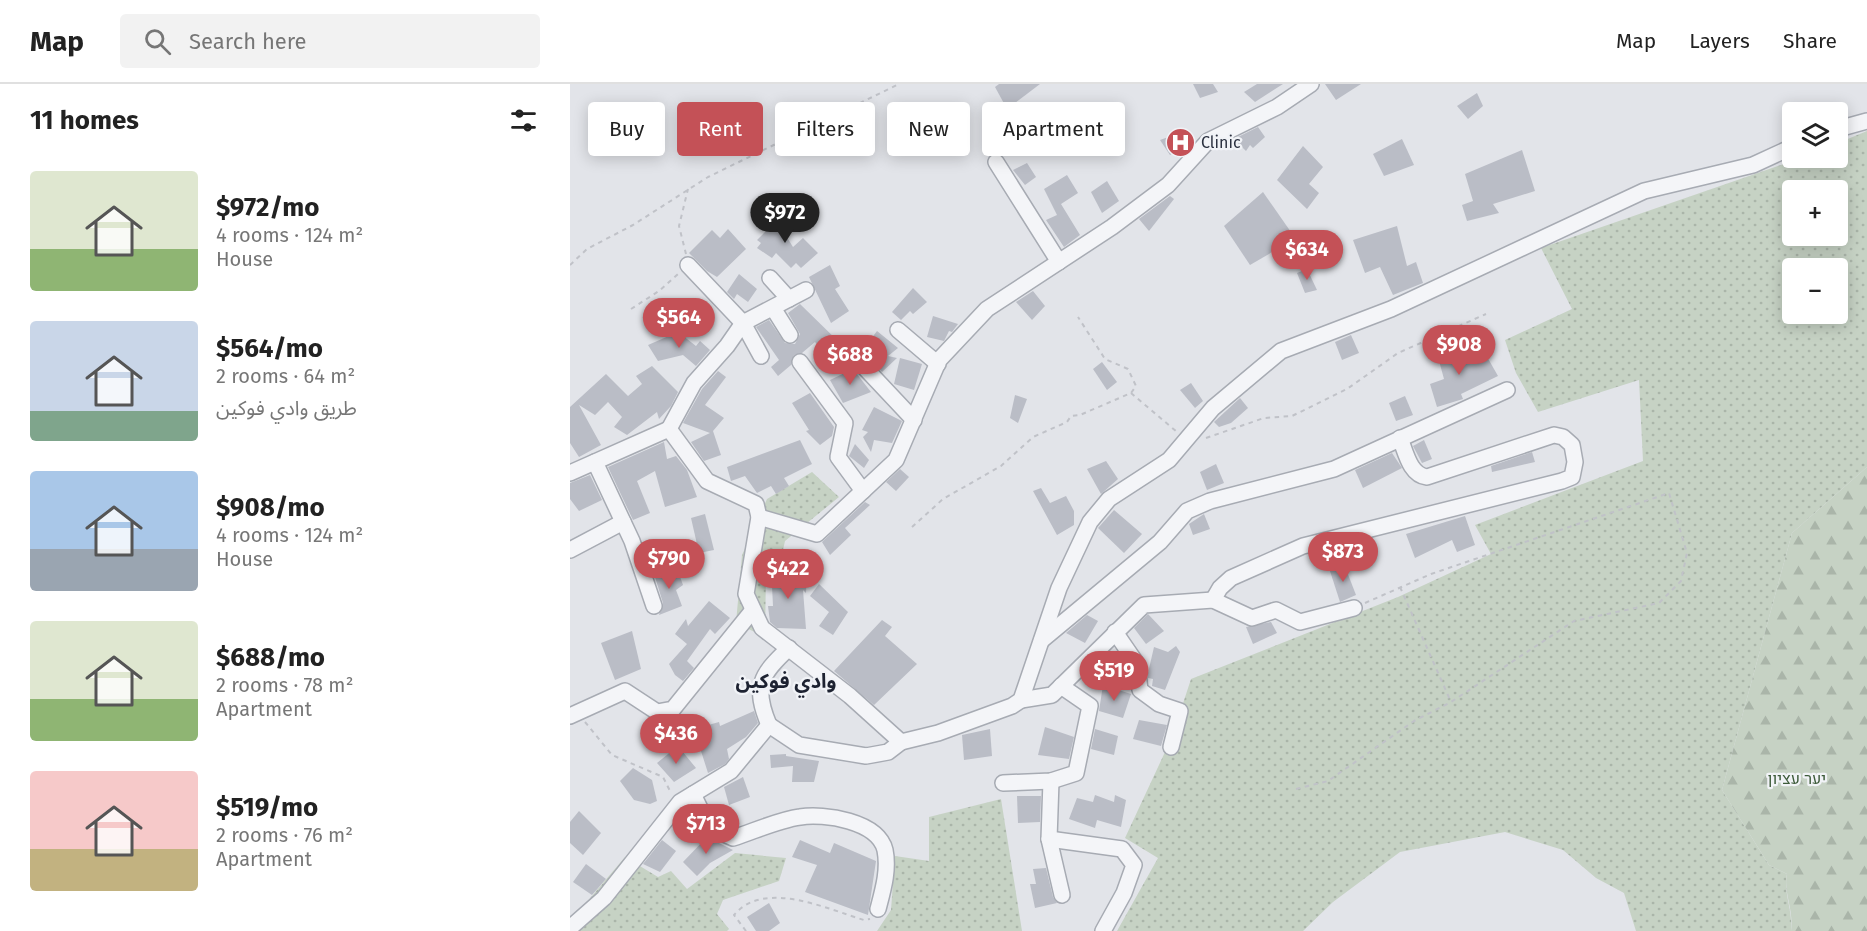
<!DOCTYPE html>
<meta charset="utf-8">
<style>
body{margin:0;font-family:"Fira Sans","Noto Sans Arabic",Heebo,sans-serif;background:#f2f2f2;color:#222;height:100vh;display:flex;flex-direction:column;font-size:22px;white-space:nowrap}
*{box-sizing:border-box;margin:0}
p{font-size:20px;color:#767676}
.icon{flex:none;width:33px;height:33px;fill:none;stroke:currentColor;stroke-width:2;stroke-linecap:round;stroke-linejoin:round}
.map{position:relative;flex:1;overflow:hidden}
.panel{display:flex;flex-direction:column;background:#fff;width:570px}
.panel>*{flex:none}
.hud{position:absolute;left:18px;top:18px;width:570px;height:54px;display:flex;gap:12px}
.buttons{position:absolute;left:1212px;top:18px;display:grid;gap:12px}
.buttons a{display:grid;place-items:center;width:66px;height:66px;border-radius:6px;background:#fff;box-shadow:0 3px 15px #0003;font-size:30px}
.price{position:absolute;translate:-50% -51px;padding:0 14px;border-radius:21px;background:#c45157;color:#fff;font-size:20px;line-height:39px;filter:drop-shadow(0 2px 3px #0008)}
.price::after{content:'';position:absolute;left:50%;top:36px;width:18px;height:14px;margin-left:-9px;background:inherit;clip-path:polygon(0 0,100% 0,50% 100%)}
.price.active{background:#222;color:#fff}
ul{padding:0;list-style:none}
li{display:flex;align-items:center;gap:18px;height:150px;padding:0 30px}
li span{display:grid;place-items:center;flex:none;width:168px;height:120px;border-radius:6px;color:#555}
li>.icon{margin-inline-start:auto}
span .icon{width:72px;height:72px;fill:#fffc;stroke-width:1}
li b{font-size:26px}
h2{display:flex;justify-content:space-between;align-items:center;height:72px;padding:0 30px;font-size:26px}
.tag{padding:0 21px;border-radius:6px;background:#fff;box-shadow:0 3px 15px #0003;font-size:21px;line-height:54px}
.tag.active{background:#c45157;color:#fff}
header{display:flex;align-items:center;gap:36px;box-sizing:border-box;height:84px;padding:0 30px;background:#fff;border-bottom:2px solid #e0e0e0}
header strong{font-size:28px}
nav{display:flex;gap:33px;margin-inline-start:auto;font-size:21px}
.search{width:420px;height:54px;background:#f2f2f2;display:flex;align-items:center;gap:15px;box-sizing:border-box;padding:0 21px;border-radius:6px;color:#767676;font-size:22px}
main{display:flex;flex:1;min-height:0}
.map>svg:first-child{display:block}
</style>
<header>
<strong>Map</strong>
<div class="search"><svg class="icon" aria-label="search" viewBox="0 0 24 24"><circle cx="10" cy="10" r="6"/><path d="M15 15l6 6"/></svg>Search here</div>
<nav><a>Map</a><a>Layers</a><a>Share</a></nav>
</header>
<main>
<section class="panel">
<h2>11 homes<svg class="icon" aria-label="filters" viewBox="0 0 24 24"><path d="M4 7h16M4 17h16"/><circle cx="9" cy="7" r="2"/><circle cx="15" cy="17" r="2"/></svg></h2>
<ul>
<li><span style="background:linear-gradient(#dfe7d0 65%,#8fb573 0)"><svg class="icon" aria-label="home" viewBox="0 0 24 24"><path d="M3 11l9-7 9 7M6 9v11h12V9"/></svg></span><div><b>$972/mo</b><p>4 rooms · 124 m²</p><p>House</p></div></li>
<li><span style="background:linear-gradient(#c9d6e8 75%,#7fa58c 0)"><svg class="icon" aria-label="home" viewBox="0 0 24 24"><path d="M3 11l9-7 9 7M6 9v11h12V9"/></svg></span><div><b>$564/mo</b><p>2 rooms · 64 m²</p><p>طريق وادي فوکين</p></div></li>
<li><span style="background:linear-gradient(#a9c7e8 65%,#9aa5b1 0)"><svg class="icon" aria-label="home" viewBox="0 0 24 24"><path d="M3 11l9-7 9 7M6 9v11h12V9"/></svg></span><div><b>$908/mo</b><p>4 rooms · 124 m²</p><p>House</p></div></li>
<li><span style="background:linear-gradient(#dfe7d0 65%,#8fb573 0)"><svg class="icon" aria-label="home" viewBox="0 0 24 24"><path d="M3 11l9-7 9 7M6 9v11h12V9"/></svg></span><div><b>$688/mo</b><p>2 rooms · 78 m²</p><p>Apartment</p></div></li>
<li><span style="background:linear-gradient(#f6c9c9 65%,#c2b280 0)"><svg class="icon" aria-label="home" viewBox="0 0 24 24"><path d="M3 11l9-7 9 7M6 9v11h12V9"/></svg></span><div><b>$519/mo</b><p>2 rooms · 76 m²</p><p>Apartment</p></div></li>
</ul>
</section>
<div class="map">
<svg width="1297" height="847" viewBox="0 0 1297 847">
<defs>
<pattern id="grass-dots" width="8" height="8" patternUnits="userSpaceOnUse" patternTransform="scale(1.5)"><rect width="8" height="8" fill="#c6d2c4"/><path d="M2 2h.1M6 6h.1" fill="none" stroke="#aab5a9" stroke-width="1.8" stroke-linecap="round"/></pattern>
<pattern id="forest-firs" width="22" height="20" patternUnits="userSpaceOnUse" patternTransform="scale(1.5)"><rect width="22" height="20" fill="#c6d2c4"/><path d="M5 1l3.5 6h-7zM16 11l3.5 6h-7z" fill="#aab5a9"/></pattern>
</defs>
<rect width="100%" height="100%" fill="#e2e4e9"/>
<g fill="url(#grass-dots)" fill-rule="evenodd">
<path d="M1297,47V383L1222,449L1152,706L1199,781L1217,790C1213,808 1223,826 1221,847H1066L1054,809L1026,794L993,766L935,748L830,768L763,818L733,847H547L588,774L555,754L602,653L621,595L828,513L921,470L905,441L1073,377L1069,296L968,328L946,289L935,256L1002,225L971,164L1231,74H1268V59ZM1222,106H1268V152H1222ZM1222,184H1268V230H1222Z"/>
<path d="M242,388L269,413L215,457L208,488H196L195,553L166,539L172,471L197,415Z"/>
<path d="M431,715L452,847H307L321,826L325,772L359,777V733Z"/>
<path d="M165,769L216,774L209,797L153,816L147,830L159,845L157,847H0V838L55,773L88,793L101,787L117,805Z"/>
</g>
<path fill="url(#forest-firs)" d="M1297,383V847H1221C1224,825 1213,808 1217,790L1199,781L1152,706L1222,449Z"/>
<g fill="#babdc6">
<path d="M429,0H470L437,25L425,3Z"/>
<path d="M623,0H643L648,8L630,14Z"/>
<path d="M687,0H713L685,18L674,8Z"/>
<path d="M755,0H791L766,16Z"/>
<path d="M907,9L913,22L898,35L887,22Z"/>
<path d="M462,42L474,57L449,71L437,55Z"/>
<path d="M688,43L695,53L683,64L680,61L676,67L664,55Z"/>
<path d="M615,47L622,59L600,71L590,56Z"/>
<path d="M832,55L844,81L814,92L803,70Z"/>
<path d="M733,62L753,83L739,100L749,109L737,125L707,96Z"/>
<path d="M952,66L965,107L923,120L929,129L897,137L892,121L903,117L895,90Z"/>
<path d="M457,79L466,93L455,101L443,86Z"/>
<path d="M497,91L508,109L491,120L510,151L494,163L476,136L487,131L474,105Z"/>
<path d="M537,97L549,117L532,129L521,108Z"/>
<path d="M693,108L723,151L699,170L680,181L654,142Z"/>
<path d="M600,112L604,115L579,147L569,135Z"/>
<path d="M215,128L225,136L213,147L223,163L233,154L248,169L231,184L226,179L221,184L206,169L202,174L187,164L191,159L187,156Z"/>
<path d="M827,142L837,182L846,178L853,199L823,211L810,183L795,189L783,156Z"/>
<path d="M158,145L176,165L147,193L137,187L119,169L142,146L150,154Z"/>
<path d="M260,181L270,202L265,205L279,227L261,239L239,193Z"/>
<path d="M737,185L747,206L735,209L727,189Z"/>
<path d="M169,190L187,205L178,218L167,210L164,215L157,208Z"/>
<path d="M343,204L357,218L343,230L340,227L331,236L322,228Z"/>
<path d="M463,207L475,222L462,236L446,218Z"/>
<path d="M230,220L271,260L256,271L245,258L232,269L224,271L221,281L208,292L201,283L209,276L186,243L199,236L215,259L225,260L230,250L218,229Z"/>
<path d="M363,232L388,240L382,248L379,247L374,257L357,253Z"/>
<path d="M307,247L328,264L318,272L327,274L312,288L292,267Z"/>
<path d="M108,248L126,262L130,257L140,266L126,282L113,271L88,277L78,261Z"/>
<path d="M781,251L789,269L772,276L765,258Z"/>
<path d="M880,257L887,284L916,271L928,292L891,310L893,315L867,323L860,300L874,295L865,262Z"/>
<path d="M330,274L352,280L344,306L324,300Z"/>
<path d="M532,278L547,298L537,306L523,285Z"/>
<path d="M82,282L108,308L101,322L89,335L87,328L57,351L44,343L52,333L38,318L25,331L9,321L31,361L9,373L0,359V323L36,290L58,312L72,300L66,292Z"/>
<path d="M283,285L301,308L273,319L260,296Z"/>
<path d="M148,287L156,293L135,321L154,334L143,347L151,371L134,377L121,358L140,349L113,339L132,305Z"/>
<path d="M621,299L633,317L625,324L610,306Z"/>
<path d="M240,309L264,343L262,352L250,361L236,347L239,346L222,319Z"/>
<path d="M445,311L457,315L448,339L440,334Z"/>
<path d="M835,312L843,331L826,337L819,319Z"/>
<path d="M670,314L678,324L661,339L649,343L644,338Z"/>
<path d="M304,323L332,337L322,359L304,356L301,368L293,353L298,348L292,346Z"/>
<path d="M230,356L242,380L214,394L219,402L206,410L201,402L187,409L175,392L161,397L157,383Z"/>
<path d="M854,356L862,375L852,379L843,362Z"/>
<path d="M94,358L97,375L106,372L117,386L127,413L95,423L85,387L67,397L80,429L63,436L38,383Z"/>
<path d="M285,360L299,376L294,384L279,372Z"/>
<path d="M962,368L965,378L922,388L921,382Z"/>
<path d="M822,369L832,384L793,404L785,386Z"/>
<path d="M536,377L548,395L531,410L517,385Z"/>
<path d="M646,380L654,399L637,406L630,388Z"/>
<path d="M330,385L339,393L326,407L316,398Z"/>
<path d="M20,391L32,416L9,427L0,415V399Z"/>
<path d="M471,404L480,419L496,412L504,427V441L487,451L463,407Z"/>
<path d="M295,418L300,421L275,444L281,451L260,471L252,458Z"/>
<path d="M544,426L572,450L554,469L528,444Z"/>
<path d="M135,430L144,466L129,469L121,434Z"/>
<path d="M634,430L640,445L623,451L619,440Z"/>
<path d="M895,432L905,461L887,468L882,456L845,474L836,450Z"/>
<path d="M799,456L805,470L788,477L782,460Z"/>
<path d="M774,480L786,511L770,518L760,487Z"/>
<path d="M107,484L113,501L106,506L112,522L89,531L93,519L85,493Z"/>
<path d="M237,487L236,509L233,506L236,545L207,544L200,538L198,522H203L202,502L198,500L200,488Z"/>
<path d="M249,500L278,528L263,551L249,542L259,528L240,512Z"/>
<path d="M139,517L160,534L145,550L140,545L117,577L124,584L113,597L105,591L99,580L117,560L105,550L116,535L118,542Z"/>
<path d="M578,530L594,547L576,560L564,544Z"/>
<path d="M517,531L528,537L515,559L496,549Z"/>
<path d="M312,536L322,543L315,552L347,580L304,621L264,587Z"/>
<path d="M701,538L707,549L683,560L676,543Z"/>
<path d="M62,547L71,585L45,596L31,559Z"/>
<path d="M606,562L610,568L595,606L582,602L583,595L578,594V589L584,563L598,568Z"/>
<path d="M533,601L561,610L553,634L529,627Z"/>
<path d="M184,627L188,639L176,653L157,665L159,675L155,680L138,689L124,645L149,638L150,642Z"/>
<path d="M569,636L597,641L591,662L563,655Z"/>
<path d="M475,643L504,653L499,675L468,671Z"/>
<path d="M420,645L422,672L394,676L392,651Z"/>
<path d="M525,645L548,652L544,671L521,665Z"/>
<path d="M103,666L110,672L112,667L126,684L104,698L87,679Z"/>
<path d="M216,670V672L249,677L244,698H222L223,682L201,684L200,671Z"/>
<path d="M63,684L82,696L87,717L80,720L64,716L50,697Z"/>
<path d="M173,693L180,713L159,721L154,703Z"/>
<path d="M525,711L544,718L545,711L556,716L551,743L527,736L525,744L499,735L507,714L523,718Z"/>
<path d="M447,712H471L470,738L448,739Z"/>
<path d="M9,727L31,749L13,771L0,759V738Z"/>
<path d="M137,753L163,766L140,779L127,792L113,778Z"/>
<path d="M92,756L106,767L90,788L73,780Z"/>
<path d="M230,756L260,769L264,759L306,777L298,831L235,808L247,781L222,773Z"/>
<path d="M16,780L36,795L22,811L3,798Z"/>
<path d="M476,784L483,813L487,819L465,824L460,800H466L463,785Z"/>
<path d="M199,819L210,839L199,847H186L177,833Z"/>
</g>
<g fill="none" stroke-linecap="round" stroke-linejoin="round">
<defs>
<g id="minor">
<path d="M1268,45L1297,37"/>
<path d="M426,78L489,178"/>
<path d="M118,181L173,239L191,272"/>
<path d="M200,194L219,215"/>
<path d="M203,224L220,251"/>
<path d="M328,246L368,280"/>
<path d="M280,268L344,336"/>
<path d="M230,278L275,339L268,373L293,407"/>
<path d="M99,345L124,299L157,262L173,239L236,206"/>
<path d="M25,378L62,457L84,522"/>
<path d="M0,389L99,345"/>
<path d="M189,433L247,450L326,376L369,276L417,225L542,143L598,101L638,57L707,23L741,0"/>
<path d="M0,466L53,438"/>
<path d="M643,516L650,504L661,494L733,462L992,397L1002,393L1005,378L1002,361L993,353L984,351L857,393C840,391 836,369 830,354"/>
<path d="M545,548L567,580L570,606L589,620L610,627L601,663"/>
<path d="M472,556L590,458L617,427L640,417L764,385L937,306"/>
<path d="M451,616L482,611L574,521L643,516L682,534L706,526L730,538L784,524"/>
<path d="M0,632L55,607L87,628L103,625L183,526"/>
<path d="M199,641C183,603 190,591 219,564"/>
<path d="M331,658L368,649L442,622L451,616L489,504L520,438L539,415L599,376L643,324L711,267L821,225L1074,107L1183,81L1222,63"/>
<path d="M481,697L479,755L492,811"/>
<path d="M433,699L481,697L506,689L520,622L491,602"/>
<path d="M123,710L139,743L163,754C185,747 208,736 230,733C254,729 308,737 315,766C319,786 313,806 308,825"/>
<path d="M479,755L552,765L564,781L554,809L533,847"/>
<path d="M0,844L34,814L110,718L161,687L199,641L229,661L296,672L318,668L331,658L280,612L192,544L176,510L189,433L186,420L137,397L99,345"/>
</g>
</defs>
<use href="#minor" stroke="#a7abb3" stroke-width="18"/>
<g stroke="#c0c2c8" stroke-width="2" stroke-dasharray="4.5 4.5" stroke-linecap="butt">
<path d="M116,170L109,142L118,105"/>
<path d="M0,181L17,165L63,141L138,93L329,0"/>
<path d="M61,225L89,207L109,189"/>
<path d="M561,309L607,348"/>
<path d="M636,354L694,334L722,332L777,305L828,269L916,230"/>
<path d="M342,443L373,415L431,382L463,353L497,338L501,332L510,331L561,309L566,302L558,285L535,275L508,233"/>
<path d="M830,503L881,618"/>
<path d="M15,638L42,671L93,693L100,707"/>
<path d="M726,705L758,697L844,637L881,618L1004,537L1089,519L1111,497L1117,469L1099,409L861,490L795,519"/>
<path d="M176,847L164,831C194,795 257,825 294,836L300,835"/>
</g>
<use href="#minor" stroke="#f4f5f8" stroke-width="15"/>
</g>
<defs>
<symbol id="hospital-disc" viewBox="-11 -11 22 22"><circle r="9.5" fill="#c45157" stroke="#f1f3f7"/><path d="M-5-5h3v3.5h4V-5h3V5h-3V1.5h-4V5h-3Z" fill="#fff"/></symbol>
</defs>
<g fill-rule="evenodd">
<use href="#hospital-disc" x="594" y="42" width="33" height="33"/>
</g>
<g text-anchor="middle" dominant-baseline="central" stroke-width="4.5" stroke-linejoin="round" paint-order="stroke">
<g font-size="16" fill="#2b3140" stroke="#f1f3f7" text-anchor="start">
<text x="631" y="58">Clinic</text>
</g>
<g font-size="16" fill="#3d5b3a" stroke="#f1f3f7">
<text x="1227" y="694">יער עציון</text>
</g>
<g font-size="20" font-weight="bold" fill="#1d2231" stroke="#f1f3f7">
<text x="216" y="597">وادي فوكين</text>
</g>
</g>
</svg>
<div class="buttons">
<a><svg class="icon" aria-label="layers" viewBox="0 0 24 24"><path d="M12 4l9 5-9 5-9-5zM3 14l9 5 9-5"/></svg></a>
<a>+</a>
<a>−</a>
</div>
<b class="price active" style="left:215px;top:160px">$972</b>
<b class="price" style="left:737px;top:197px">$634</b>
<b class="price" style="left:109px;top:265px">$564</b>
<b class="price" style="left:889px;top:292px">$908</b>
<b class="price" style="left:280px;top:302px">$688</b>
<b class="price" style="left:773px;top:499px">$873</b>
<b class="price" style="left:99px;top:506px">$790</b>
<b class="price" style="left:218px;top:516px">$422</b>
<b class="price" style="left:544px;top:618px">$519</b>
<b class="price" style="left:106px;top:681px">$436</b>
<b class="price" style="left:136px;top:771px">$713</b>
<div class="hud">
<a class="tag">Buy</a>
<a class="tag active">Rent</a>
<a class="tag">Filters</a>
<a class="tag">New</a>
<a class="tag">Apartment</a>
</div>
</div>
</main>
